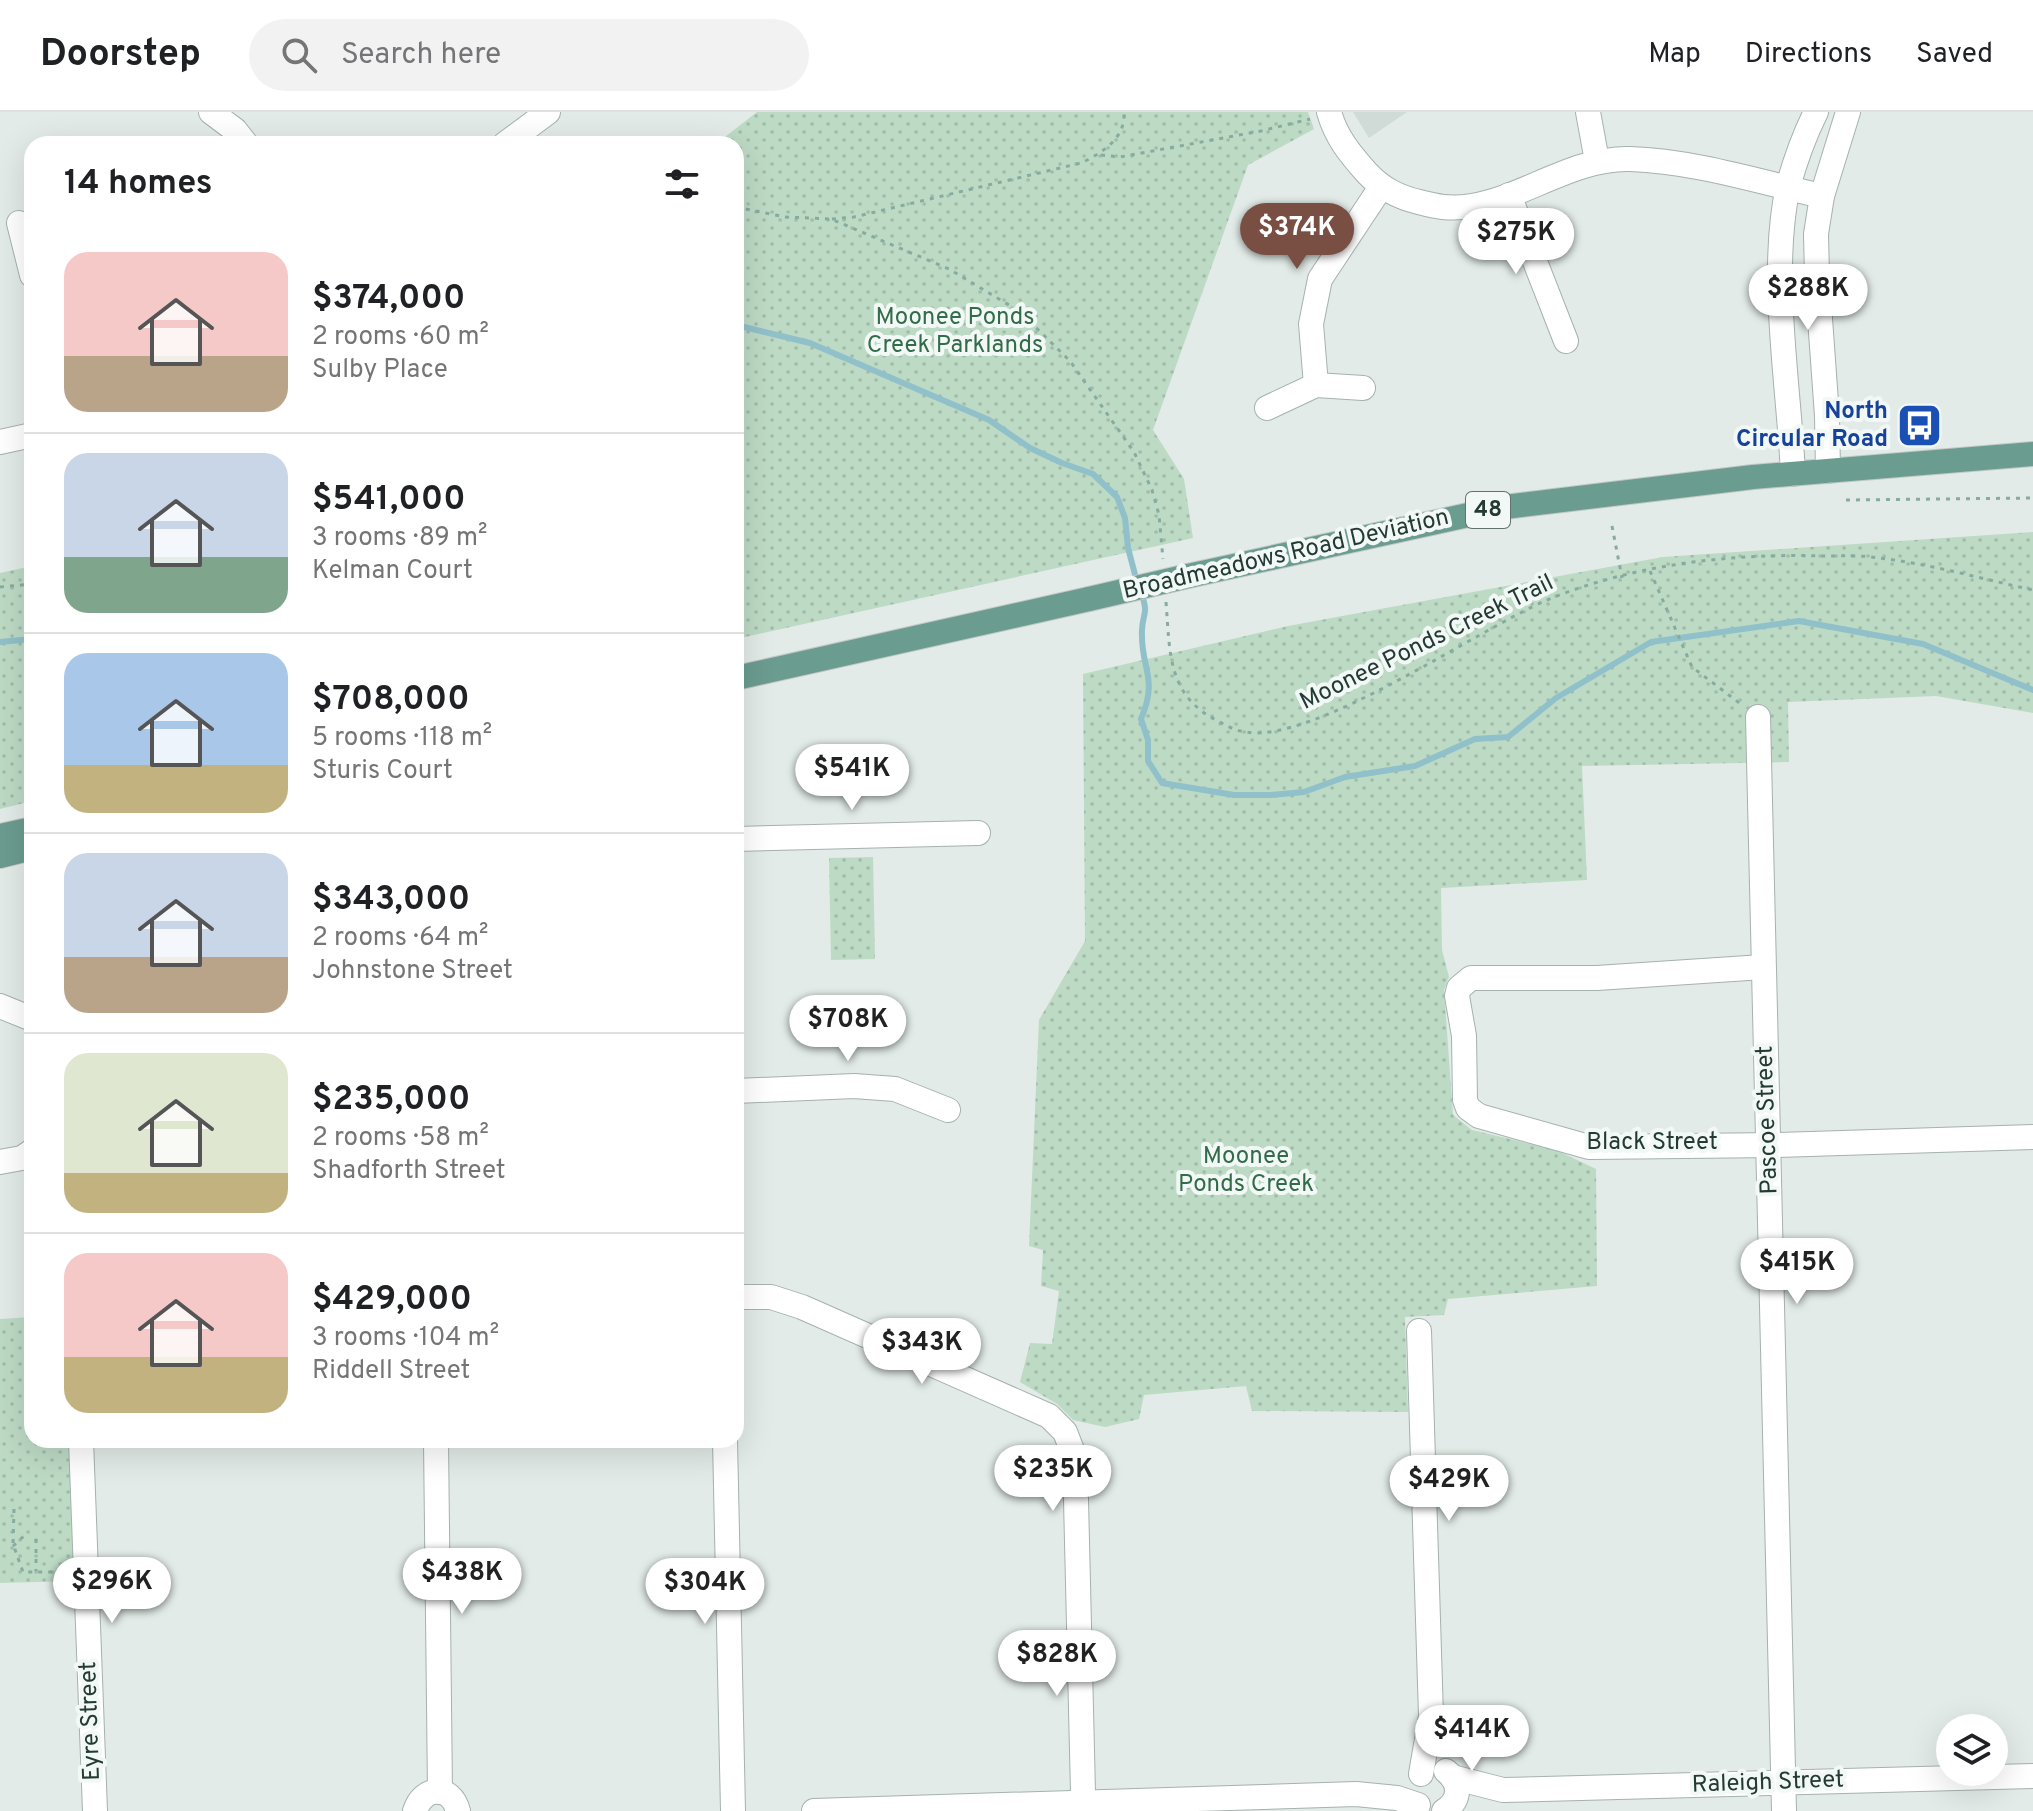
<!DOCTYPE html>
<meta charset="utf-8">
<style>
body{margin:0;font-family:Overpass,sans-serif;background:#f2f2f2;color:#202124;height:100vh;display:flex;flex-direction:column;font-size:30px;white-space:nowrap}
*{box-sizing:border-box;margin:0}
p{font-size:26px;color:#757577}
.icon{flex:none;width:44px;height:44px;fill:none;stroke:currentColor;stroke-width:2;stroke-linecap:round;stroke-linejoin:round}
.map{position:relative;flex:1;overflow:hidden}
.side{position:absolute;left:24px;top:24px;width:720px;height:1312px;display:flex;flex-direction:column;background:#fff;border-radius:24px;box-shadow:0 8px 32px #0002}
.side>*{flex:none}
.fabs{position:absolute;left:1936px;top:1602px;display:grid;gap:16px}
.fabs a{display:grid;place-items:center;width:72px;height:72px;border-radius:50%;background:#fff;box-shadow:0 8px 32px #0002;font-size:40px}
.price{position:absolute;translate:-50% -68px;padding:0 18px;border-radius:28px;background:#fff;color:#222;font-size:26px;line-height:52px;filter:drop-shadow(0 2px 4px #0008)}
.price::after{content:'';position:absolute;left:50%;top:48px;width:24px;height:18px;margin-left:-12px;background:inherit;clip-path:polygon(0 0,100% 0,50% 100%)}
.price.selected{background:#784f42;color:#fff}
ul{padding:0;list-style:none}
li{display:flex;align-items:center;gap:24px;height:200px;padding:0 40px}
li+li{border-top:2px solid #e0e0e0}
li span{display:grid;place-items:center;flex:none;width:224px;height:160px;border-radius:24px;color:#555}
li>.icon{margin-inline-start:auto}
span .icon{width:96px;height:96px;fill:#fffc;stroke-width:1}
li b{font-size:34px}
h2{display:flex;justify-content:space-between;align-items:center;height:96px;padding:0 40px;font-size:34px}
header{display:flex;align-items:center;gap:48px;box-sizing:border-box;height:112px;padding:0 40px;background:#fff;border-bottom:2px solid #e0e0e0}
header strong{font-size:38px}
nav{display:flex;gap:44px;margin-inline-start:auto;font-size:28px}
.search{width:560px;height:72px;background:#f2f2f2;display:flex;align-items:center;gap:20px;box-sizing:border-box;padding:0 28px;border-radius:44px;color:#757577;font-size:30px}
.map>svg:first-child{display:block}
</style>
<header>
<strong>Doorstep</strong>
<div class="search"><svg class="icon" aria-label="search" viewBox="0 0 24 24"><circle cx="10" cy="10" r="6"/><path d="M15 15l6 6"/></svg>Search here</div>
<nav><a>Map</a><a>Directions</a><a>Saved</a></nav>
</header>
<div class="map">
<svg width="2033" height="1699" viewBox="0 0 2033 1699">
<defs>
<pattern id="park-dots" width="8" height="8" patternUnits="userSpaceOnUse" patternTransform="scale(2)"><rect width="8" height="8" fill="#bddac5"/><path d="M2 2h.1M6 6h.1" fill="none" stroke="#a2bcaa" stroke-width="1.8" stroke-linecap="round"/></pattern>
</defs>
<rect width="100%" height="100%" fill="#e2ebe7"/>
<path fill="#d0dad6" d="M1353,0H1407L1369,26Z"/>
<g fill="url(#park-dots)">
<path d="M757,0H1308L1314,17L1248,53L1153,318L1184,367L1193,426L736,527V32H716Z"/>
<path d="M2033,420V601L1936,584L1788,590L1789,650L1582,654L1587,768L1441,776L1442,838L1449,865L1444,878L1453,1003L1472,1018L1556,1038L1596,1057L1597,1174L1448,1187L1444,1203L1405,1205L1408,1300L1252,1299L1246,1274L1144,1283L1139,1307L1105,1315L1073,1308L1057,1292L1020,1270L1030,1231L1052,1232L1059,1179L1041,1174L1043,1138L1029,1134L1039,908L1085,829L1083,562L1288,514L1663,445Z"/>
<path d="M32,454V689L0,697V461Z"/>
<path d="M873,745L875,847L831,848L829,746Z"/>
<path d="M32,1205V1328H74L76,1469L0,1471V1207Z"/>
</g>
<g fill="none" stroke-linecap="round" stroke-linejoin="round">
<g stroke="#90c0ca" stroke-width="6">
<path d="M736,213L810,231L989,308L1030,336L1062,351L1093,362L1117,385L1125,406L1128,436L1137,470"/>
<path d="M1141,480C1149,504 1143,498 1142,518C1140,556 1159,565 1141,607L1148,628V649L1162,671L1234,683H1271L1304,680L1345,665L1415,654L1475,627L1508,625L1556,586L1651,530L1799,509L1923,532L2033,578"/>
<path d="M0,530L32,527"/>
</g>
<defs>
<g id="minor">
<path d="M211,0L235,18L246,32"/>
<path d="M1329,0C1336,25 1350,42 1367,61C1382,77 1398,85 1419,90C1427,92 1435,94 1443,95C1505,102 1564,45 1630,47C1694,49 1760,70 1822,84"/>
<path d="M1588,0L1597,49"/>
<path d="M505,32L548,0"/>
<path d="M1509,83L1566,229"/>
<path d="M19,111L32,163"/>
<path d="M1316,273L1311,212L1320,167L1381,75"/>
<path d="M1267,296L1316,273L1363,276"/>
<path d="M0,330L32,323"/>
<path d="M1828,359L1827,304L1817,165L1816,122L1822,84L1848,0"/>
<path d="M1793,362C1789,274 1769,161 1788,75C1795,49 1804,24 1816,0"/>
<path d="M1758,605L1784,1699"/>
<path d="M736,727L978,721"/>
<path d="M1763,855L1597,866H1471L1459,876L1457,884L1464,924L1465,988L1468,996L1479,1004L1589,1035L1778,1033L2033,1025"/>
<path d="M0,894L32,907"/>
<path d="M736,979L854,974L895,977L948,998"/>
<path d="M0,1050L22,1046L32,1039"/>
<path d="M736,1185H771L802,1195L1049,1304L1065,1320L1075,1346L1083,1681L1081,1699"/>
<path d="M1419,1219L1431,1604L1421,1662"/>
<path d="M81,1328L95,1699"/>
<path d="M436,1328L440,1680"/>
<path d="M725,1328L733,1699"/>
<path d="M1452,1665L1503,1678L2033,1664"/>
<path d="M415,1699C423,1674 451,1672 458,1699"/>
<path d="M814,1699L1356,1682L1397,1686L1418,1693"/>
<path d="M1444,1699C1461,1688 1461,1671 1446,1659"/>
</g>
<g id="major">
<path d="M1188,464L1505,395L1753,365L2033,342"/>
<path d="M736,566L1089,487"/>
<path d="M0,724L32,717"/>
<path d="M0,744L32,736"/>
</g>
</defs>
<use href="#minor" stroke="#a5b2ae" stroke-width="26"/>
<use href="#major" stroke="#c2c8c6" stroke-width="26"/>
<g stroke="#86aba0" stroke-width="3" stroke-dasharray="4 6" stroke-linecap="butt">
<path d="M1101,43L1120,45L1261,19L1310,7"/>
<path d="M736,95L785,105L831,107L949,157L1019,199L1070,249L1134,340L1152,378L1159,403L1163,447"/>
<path d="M832,107L854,105L1081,51C1102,41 1126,26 1124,0"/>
<path d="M1846,388L2033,386"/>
<path d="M1612,414L1622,466"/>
<path d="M1650,459L1692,555L1742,593"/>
<path d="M0,475L32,472"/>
<path d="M1166,490C1170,540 1167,584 1218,609C1227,614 1236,619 1246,620C1313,632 1477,518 1547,488C1634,452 1732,441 1825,444C1843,444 1862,443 1879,446C1931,452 1982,467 2033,478"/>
<path d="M14,1397L13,1432L23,1460H64"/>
<path d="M36,1427V1459"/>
<path d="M13,1434L25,1423"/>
</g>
<use href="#minor" stroke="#fff" stroke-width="24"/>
<use href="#major" stroke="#6b9c90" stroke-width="24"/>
<defs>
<path id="major-bridge" d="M1089,487L1188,464"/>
</defs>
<use href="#major-bridge" stroke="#c2c8c6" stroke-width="26" stroke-linecap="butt"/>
<use href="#major-bridge" stroke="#6b9c90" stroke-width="24"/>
</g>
<defs>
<symbol id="bus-square" viewBox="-11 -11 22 22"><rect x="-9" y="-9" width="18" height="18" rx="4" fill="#1a4fb4" stroke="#f2f8f5"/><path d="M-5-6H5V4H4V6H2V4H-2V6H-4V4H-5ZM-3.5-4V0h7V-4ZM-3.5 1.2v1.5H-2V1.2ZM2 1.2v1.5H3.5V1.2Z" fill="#fff"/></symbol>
</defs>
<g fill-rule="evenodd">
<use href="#bus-square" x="1894" y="288" width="51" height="51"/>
</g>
<g text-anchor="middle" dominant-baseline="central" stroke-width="8" stroke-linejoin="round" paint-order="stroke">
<rect fill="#f2f8f5" stroke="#62736e" stroke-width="2" x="1466" y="380" width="44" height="36" rx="6"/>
<g font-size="22" font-weight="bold" fill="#243a34">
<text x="1488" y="398">48</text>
</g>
<g font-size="24" fill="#326c4a" stroke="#f2f8f5">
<text x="955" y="206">Moonee Ponds<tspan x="955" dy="28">Creek Parklands</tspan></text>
<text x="1246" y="1045">Moonee<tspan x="1246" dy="28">Ponds Creek</tspan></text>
</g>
<g font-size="24" font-weight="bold" fill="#164399" stroke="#f2f8f5" text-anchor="end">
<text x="1888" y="300">North<tspan x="1888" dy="28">Circular Road</tspan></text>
</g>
<g font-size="24" fill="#243a34" stroke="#f2f8f5">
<text transform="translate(1286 443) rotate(-13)">Broadmeadows Road Deviation</text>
<text transform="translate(1427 531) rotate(-26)">Moonee Ponds Creek Trail</text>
<text transform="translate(1768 1008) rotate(-92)">Pascoe Street</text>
<text x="1652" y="1031">Black Street</text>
<text transform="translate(91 1609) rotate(-92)">Eyre Street</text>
<text transform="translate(1768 1671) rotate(-2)">Raleigh Street</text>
</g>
</g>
</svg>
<div class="fabs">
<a><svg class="icon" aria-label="layers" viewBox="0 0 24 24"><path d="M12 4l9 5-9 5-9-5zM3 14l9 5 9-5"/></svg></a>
</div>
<b class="price selected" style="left:1297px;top:159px">$374K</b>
<b class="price" style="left:1516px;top:164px">$275K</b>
<b class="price" style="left:1808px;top:220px">$288K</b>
<b class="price" style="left:852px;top:700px">$541K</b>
<b class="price" style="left:848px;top:951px">$708K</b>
<b class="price" style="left:1797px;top:1194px">$415K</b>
<b class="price" style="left:922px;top:1274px">$343K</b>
<b class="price" style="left:1053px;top:1401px">$235K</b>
<b class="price" style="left:1449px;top:1411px">$429K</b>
<b class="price" style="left:462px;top:1504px">$438K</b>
<b class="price" style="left:112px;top:1513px">$296K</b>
<b class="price" style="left:705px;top:1514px">$304K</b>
<b class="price" style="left:1057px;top:1586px">$828K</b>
<b class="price" style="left:1472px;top:1661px">$414K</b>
<section class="side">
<h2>14 homes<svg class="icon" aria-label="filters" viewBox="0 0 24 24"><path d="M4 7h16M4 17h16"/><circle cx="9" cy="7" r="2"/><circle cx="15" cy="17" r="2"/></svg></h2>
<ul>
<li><span style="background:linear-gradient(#f6c9c9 65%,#b9a48a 0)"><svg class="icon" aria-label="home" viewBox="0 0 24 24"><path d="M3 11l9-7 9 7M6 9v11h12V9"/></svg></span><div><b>$374,000</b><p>2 rooms · 60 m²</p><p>Sulby Place</p></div></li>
<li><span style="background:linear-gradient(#c9d6e8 65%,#7fa58c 0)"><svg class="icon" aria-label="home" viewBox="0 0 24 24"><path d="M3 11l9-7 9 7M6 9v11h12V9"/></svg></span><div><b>$541,000</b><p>3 rooms · 89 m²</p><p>Kelman Court</p></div></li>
<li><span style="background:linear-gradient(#a9c7e8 70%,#c2b280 0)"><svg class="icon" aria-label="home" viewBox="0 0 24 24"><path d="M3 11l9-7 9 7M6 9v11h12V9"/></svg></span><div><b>$708,000</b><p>5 rooms · 118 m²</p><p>Sturis Court</p></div></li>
<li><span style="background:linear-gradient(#c9d6e8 65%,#b9a48a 0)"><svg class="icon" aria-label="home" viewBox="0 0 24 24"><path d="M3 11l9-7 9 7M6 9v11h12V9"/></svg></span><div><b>$343,000</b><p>2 rooms · 64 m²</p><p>Johnstone Street</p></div></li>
<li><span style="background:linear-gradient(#dfe7d0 75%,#c2b280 0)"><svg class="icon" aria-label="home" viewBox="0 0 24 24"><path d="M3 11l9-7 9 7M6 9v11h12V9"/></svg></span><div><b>$235,000</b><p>2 rooms · 58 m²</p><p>Shadforth Street</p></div></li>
<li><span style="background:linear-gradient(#f6c9c9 65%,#c2b280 0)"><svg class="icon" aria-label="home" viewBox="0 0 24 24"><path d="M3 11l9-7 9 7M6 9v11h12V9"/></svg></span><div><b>$429,000</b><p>3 rooms · 104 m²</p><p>Riddell Street</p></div></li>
</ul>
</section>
</div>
